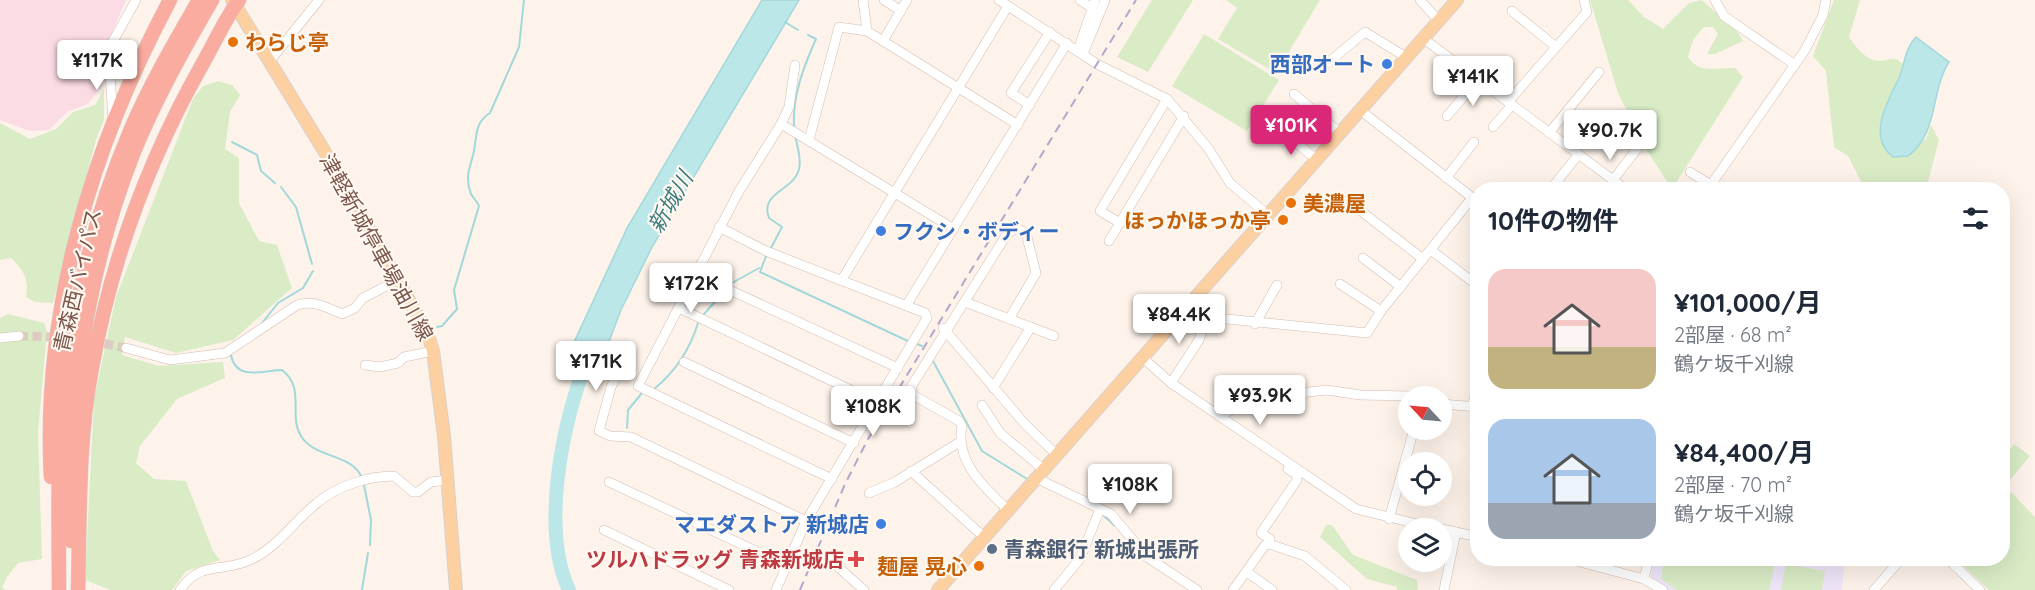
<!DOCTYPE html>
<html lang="ja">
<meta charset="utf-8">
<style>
body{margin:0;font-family:Quicksand,"Noto Sans JP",sans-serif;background:#f2f2f3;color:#1f2937;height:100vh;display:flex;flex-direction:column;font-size:22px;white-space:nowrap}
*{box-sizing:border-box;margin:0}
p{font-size:20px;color:#747a83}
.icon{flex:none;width:33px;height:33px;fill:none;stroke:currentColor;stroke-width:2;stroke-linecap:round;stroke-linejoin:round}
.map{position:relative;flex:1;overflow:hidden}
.sheet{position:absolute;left:1470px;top:182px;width:540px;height:384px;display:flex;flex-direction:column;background:#fff;border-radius:24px;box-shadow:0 6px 24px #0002}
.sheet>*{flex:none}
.needle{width:39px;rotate:296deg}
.buttons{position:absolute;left:1398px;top:386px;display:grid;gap:12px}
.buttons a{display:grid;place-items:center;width:54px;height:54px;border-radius:50%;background:#fff;box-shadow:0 6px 24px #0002;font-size:30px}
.price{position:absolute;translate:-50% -51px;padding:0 14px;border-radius:6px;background:#fff;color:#222;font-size:20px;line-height:39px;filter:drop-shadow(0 2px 3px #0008)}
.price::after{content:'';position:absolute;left:50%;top:36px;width:18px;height:14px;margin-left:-9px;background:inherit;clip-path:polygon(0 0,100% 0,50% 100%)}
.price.current{background:#db2777;color:#fff}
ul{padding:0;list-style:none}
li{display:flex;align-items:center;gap:18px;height:150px;padding:0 18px}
li span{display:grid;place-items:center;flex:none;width:168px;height:120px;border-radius:18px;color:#555}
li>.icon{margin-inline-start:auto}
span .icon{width:72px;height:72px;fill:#fffc;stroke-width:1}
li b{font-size:26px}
h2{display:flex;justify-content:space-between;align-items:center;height:72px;padding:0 18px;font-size:26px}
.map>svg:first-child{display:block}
</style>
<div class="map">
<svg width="2035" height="590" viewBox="0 0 2035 590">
<rect width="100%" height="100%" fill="#fdf3ea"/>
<path fill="#f0e6fa" d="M1653,558H1844V565L1842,590H1666L1651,579Z"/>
<path fill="#fcdce4" d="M0,0H126L105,49V81L88,104L67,112L49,130L30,131L0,120Z"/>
<g fill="#daecc6">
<path d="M1152,0H1193L1148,72L1117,57Z"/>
<path d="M1226,0H1320L1276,73L1218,39L1237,8Z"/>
<path d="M1590,0H1628L1644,17L1663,29L1689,3L1702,0C1713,11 1739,29 1743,41L1715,54H1707L1718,34L1713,27H1704L1693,40L1688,57C1700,75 1716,67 1735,68L1743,77L1672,189L1646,149L1618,93Z"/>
<path d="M1834,0H1860L1849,37C1855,46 1867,62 1880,61C1891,60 1893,55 1903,64C1896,89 1867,137 1893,157L1926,139L1931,125L1939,140L1926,189L1895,184L1886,189H1865L1848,156L1834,147L1826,71L1813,56Z"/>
<path d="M1204,34L1279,80L1247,131L1172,86Z"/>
<path d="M218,81L232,85L240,95L230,112L225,149L239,158V203L259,241L277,245L292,288L233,340L176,353L125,337L122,355L159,366L223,362L225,378L177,399L140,446L136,463L154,479L186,481L213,551L220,560L186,571L172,590H111L85,580L94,399L116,297L193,99L203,86Z"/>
<path d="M104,89V120L96,140L53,303L35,302L26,297C29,279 24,270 11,258L0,260V123L30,139L56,129L73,112L95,105Z"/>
<path d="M8,314L44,323L47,332L38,432L42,559L18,563L7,577L2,588L6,590H0V318Z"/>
<path d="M2014,444L2030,456L2005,486L2035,517V590H1989L1955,558H2002L2003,458Z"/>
<path d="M1326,525H1332L1353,555L1417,580L1418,590H1397V587L1367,579L1320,537Z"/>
<path d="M1664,558H1776L1769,590H1677L1661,579Z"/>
<path d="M1786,564L1825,571L1822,590H1781Z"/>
</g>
<g fill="#bce7e9" stroke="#a2d8db" stroke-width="1.5">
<path d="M762,0H799L652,247L621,310L595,378L564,364L627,228Z"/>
<path d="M1916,37L1949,62C1930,92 1939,133 1908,156L1893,157C1867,137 1887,103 1898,80C1905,66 1904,49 1916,37Z"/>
</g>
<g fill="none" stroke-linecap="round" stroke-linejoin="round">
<g stroke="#a2d8db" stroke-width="2">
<path d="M785,22L798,30"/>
<path d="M794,127C792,96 804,66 816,39L808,35"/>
<path d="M232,142L257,155L261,171L275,183"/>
<path d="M281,187L296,207L312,264"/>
<path d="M771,248L782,227L769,218C759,192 794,191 799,169C802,159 797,146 795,135"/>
<path d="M766,256L760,272L910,342"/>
<path d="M704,314L732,283L759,268"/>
<path d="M262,323L278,303L303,288L313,271"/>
<path d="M437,327L442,326L457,309L454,290L479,206C477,201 473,198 471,194C464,176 471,166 474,151C477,135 475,122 490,113L519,47L524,0"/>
<path d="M917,344L922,346"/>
<path d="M231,355C236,382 264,370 282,370C306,388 288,416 301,436C315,459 352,453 362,478"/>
<path d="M933,361L982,451L1027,479"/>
<path d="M654,389C675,372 690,349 698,323"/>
<path d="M627,428L628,410L642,393"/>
<path d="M364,485L371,520L370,545"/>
<path d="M1103,515L1115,526"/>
<path d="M362,590L368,553"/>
</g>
<path stroke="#bce7e9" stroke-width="14" d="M569,590C540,528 563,417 589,356"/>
<g stroke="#dcccc2" stroke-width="9" stroke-dasharray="9 4.5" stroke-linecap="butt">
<path d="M19,336L61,337"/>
<path d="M78,338L126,348"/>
</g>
<defs>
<g id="minor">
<path d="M863,0L867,31L883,41"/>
<path d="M884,0L901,11"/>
<path d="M907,0L883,41L1018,125"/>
<path d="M999,0L1097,64L1167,99L1208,148L1230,183L1268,215"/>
<path d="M1080,0L1092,8"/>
<path d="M1420,0L1439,21"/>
<path d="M1715,0L1724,16L1795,65"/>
<path d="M1512,11L1556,47"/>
<path d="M1424,39L1625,189"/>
<path d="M1078,50L1095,0"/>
<path d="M1083,54L1105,0"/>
<path d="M269,62L319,0"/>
<path d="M795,65L789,107L781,124L738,193L638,386L832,479"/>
<path d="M1324,66L1365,32L1406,57"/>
<path d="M1294,94L1340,133"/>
<path d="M1508,102L1587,12L1584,0"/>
<path d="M1030,105L1011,93L1050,32"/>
<path d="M1360,110L1478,202"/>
<path d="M1447,116L1478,80"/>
<path d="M113,120L109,59L112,43L136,0"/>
<path d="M781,124L954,229"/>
<path d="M1493,127L1512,105"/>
<path d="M1282,131L1317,160"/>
<path d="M1549,133L1599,72"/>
<path d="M809,140L839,27L867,31"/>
<path d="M1690,172L1711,185"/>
<path d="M1446,178L1474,142"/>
<path d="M1613,180L1637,149"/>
<path d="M1551,189L1578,155"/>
<path d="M1708,189L1805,50L1823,15L1826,0"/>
<path d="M1357,208L1423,259"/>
<path d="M1120,223L1100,211L1167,99"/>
<path d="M719,227L766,251L925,313L927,318L806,521L776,590"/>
<path d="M1109,241L1184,116"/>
<path d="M1431,250L1478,286"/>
<path d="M1363,258L1401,287"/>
<path d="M700,265L728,278"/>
<path d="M841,281L1008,6"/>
<path d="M1340,284L1381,311"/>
<path d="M732,291L898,368"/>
<path d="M965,302L1054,336"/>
<path d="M1191,302L1207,317L1367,333L1381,311L1472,198"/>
<path d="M906,306L1067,43"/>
<path d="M679,308L878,403"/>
<path d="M1255,324L1277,285"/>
<path d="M943,328L1024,423L1057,455"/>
<path d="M0,338L19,336"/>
<path d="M126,348L170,360L225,353L297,305C314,300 326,307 342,314L355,308L363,298L398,280"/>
<path d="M1143,358L1171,383L1356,509L1434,528"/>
<path d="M684,362L854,443"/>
<path d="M623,363L611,387L599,431L610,436L631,437L806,521"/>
<path d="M365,365L380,367L398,363L404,357L433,351"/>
<path d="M1171,383L1199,340L1207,317"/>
<path d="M993,388L1031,327"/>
<path d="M1442,404L1478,407"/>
<path d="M982,405L1000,433L1044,470"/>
<path d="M1472,406L1478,385"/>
<path d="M1220,416L1253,398L1327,390L1360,395L1412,396"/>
<path d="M1288,469L1297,475V480L1261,533L1270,539L1269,544L1305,556L1346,590"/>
<path d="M911,471L984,537"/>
<path d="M1036,478L1111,514L1147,557L1197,590"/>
<path d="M609,482L786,565"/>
<path d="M869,493L895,482L958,443"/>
<path d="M1008,510C984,487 955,462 962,426L959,421L913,395L911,387L1007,234L1016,228L1026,233L1036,273L1009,319"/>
<path d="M1389,519L1414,429"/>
<path d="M1442,529L1478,537"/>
<path d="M604,530L729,590"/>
<path d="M1565,558L1644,579L1663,590"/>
<path d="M1947,558L1980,590"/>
<path d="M829,559L864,590"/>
<path d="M1247,572L1272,590"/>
<path d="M1644,579L1649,558"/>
<path d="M180,590C200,560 223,573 250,560C277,548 294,521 317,503C337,486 368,476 394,476L413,492H418L431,482L447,480"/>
<path d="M1054,590L1080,559L1100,509"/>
<path d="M1233,590L1265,545L1269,544"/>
<path d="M1444,590L1456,532"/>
<path d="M1874,590L1902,558"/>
</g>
<g id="major">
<path d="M232,0L337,172L427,332L433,351L444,436L456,590"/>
<path d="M938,590L1457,0"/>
</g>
<g id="highway">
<path d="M51,477C42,310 92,146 170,0"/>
<path d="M71,541C67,409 85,277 133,154C155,100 183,50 212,0"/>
<path d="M59,590C59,531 57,471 62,412C70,315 93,219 131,129C150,84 175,42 199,0"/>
<path d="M78,590C80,518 78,444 91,373C110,263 148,160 203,63C215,42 225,19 239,0"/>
</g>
</defs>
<use href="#minor" stroke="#d3bcb1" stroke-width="10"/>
<use href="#major" stroke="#dad0cd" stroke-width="14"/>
<use href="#highway" stroke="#dad0cd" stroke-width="15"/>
<use href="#minor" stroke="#fff" stroke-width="9"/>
<use href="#major" stroke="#fdd0a1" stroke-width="12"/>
<use href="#highway" stroke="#f9ac9f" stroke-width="14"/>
<path stroke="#b5a6c9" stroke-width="2" stroke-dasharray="9 6" stroke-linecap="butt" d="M800,590L845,484L868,439L1136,0"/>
</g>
<g fill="#e8710a" stroke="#fff8f1" stroke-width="2">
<circle cx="233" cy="42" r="6"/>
<circle cx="1291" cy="203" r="6"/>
<circle cx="1283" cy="220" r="6"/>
<circle cx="979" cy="566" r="6"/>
</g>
<g fill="#3f7fe0" stroke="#fff8f1" stroke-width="2">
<circle cx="1387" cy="64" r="6"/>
<circle cx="881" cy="231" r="6"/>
<circle cx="881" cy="524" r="6"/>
</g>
<circle fill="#5c6f8a" stroke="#fff8f1" stroke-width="2" cx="992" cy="549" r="6"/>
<path fill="#e0444e" stroke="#fff8f1" stroke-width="2" d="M853 550h6v6h6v6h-6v6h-6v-6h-6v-6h6z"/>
<g text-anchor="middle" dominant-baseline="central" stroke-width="4.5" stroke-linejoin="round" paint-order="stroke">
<g font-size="21" font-weight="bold" fill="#c56008" stroke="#fff8f1" text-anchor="start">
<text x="245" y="42">わらじ亭</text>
<text x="1303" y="203">美濃屋</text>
<text x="1271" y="220" text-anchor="end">ほっかほっか亭</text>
<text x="967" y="566" text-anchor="end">麺屋 晃心</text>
</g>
<g font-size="21" font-weight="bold" fill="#366cbe" stroke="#fff8f1" text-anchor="end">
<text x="1375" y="64">西部オート</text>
<text x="893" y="231" text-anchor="start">フクシ・ボディー</text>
<text x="869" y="524">マエダストア 新城店</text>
</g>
<g font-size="21" fill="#7a564b" stroke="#fff8f1">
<text transform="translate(377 247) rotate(61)">津軽新城停車場油川線</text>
<text transform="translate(77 280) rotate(-77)">青森西バイパス</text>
</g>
<g font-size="21" font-weight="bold" fill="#4e5e75" stroke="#fff8f1" text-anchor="start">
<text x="1004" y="549">青森銀行 新城出張所</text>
</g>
<g font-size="21" font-weight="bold" fill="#be3a42" stroke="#fff8f1" text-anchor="end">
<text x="844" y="559">ツルハドラッグ 青森新城店</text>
</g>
<g font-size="22" font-style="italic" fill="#3d7c7f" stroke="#fff8f1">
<text transform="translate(670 202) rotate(-60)">新城川</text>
</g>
</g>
</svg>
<div class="buttons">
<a><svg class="needle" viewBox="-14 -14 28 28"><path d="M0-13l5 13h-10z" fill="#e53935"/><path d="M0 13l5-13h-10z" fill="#747a83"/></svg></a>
<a><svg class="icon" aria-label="locate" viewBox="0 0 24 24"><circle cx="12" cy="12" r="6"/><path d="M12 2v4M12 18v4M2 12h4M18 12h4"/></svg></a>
<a><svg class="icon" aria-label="layers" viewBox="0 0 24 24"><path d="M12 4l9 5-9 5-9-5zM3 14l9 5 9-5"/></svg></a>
</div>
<b class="price" style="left:97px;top:91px">¥117K</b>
<b class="price" style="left:1473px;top:107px">¥141K</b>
<b class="price current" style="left:1291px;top:156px">¥101K</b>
<b class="price" style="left:1610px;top:161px">¥90.7K</b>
<b class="price" style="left:691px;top:314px">¥172K</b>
<b class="price" style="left:1179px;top:345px">¥84.4K</b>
<b class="price" style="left:596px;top:392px">¥171K</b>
<b class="price" style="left:1260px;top:426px">¥93.9K</b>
<b class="price" style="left:873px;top:437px">¥108K</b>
<b class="price" style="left:1130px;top:515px">¥108K</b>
<section class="sheet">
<h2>10件の物件<svg class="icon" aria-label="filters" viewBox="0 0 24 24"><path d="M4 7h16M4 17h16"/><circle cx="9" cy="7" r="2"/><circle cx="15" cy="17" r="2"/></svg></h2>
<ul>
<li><span style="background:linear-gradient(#f6c9c9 65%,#c2b280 0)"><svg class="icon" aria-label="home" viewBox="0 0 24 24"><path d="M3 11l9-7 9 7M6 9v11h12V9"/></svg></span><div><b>¥101,000/月</b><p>2部屋 · 68 m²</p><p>鶴ケ坂千刈線</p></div></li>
<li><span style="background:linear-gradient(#a9c7e8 70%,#9aa5b1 0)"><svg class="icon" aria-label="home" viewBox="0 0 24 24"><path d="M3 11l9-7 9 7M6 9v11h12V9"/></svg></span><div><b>¥84,400/月</b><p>2部屋 · 70 m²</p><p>鶴ケ坂千刈線</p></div></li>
</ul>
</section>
</div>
